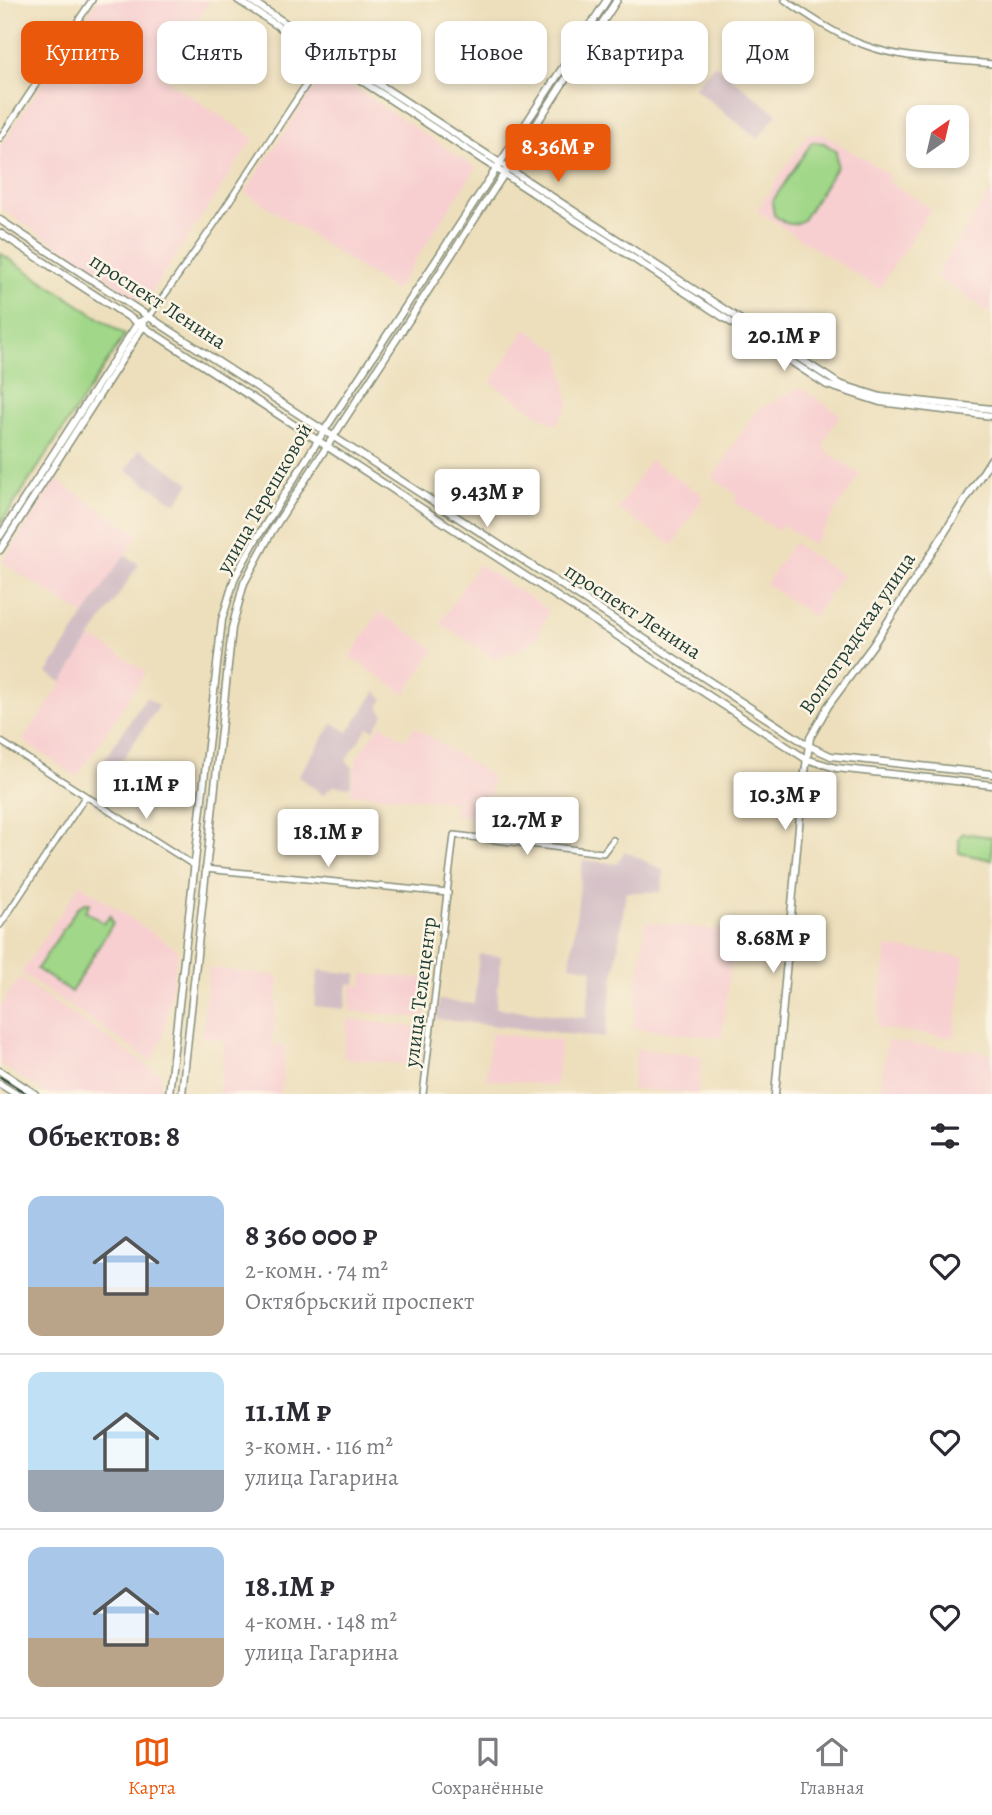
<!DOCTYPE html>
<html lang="ru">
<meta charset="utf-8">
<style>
body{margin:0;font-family:Alegreya,serif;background:#f2f2f3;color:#2b2b33;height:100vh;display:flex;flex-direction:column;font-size:26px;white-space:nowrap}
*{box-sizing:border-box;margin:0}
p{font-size:23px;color:#7c7c81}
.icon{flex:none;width:38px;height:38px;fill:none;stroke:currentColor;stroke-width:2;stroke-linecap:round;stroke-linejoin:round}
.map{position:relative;height:1094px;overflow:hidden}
.sheet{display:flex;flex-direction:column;background:#fff;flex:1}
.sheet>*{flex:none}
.top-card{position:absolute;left:21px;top:21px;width:950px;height:63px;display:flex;gap:14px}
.needle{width:46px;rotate:34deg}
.buttons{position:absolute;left:906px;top:105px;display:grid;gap:14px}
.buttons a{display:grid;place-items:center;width:63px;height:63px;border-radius:14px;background:#fff;box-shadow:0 4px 10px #0003;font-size:35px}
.price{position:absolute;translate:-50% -60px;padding:0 16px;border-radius:7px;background:#fff;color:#222;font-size:23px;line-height:46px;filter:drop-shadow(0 2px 4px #0008)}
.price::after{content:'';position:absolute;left:50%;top:42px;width:21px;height:16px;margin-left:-10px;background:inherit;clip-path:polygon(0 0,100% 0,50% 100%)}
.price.on{background:#ea580c;color:#fff}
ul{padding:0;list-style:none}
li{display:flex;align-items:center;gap:21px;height:175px;padding:0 28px}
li+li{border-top:2px solid #e1e1e2}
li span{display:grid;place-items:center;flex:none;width:196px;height:140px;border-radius:14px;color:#555}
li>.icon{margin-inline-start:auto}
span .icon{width:84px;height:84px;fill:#fffc;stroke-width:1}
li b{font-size:30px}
h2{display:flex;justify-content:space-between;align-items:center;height:84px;padding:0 28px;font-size:30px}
.tag{padding:0 24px;border-radius:14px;background:#fff;box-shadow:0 4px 10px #0003;font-size:24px;line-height:63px}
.tag.on{background:#ea580c;color:#fff}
.dock{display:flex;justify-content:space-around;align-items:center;height:98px;border-top:2px solid #e1e1e2;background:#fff;font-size:19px;color:#7c7c81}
.dock a{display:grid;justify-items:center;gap:4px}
.dock .on{color:#ea580c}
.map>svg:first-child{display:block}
</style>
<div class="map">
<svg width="992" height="1094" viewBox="0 0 992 1094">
<rect width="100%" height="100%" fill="#fcf5e5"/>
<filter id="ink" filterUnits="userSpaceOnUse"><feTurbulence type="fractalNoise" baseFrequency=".0143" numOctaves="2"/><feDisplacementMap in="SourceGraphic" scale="14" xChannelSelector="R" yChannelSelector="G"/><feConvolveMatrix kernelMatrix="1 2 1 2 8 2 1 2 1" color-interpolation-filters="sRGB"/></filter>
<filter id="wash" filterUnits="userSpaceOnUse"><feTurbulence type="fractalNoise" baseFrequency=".00686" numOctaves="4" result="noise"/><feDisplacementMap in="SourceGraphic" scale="28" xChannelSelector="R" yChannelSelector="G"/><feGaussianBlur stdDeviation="1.57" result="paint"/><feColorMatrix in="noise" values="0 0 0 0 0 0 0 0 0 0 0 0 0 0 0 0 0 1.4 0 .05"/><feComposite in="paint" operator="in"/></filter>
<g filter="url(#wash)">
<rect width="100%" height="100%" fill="#eddfbc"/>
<g fill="#f7cfd0">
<path d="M97,0H210L160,76L254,138L144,303L0,208V147Z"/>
<path d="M326,69L476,168L395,291L245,192Z"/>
<path d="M808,133L823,134L890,175L886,180L931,208L879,289L757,211Z"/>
<path d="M992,189V314L935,276Z"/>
<path d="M526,329L560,352L569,405L555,425L491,383Z"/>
<path d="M800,387L840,414L823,443L826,451L860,474L813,545L783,525L778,531L734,502L738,495L712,478L756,411Z"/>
<path d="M650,460L704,496L673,545L618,509Z"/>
<path d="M56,480L139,534L85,616L2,562Z"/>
<path d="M793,543L842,575L814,617L766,584Z"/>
<path d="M478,564L549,610L537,638L519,650L493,658L440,623Z"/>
<path d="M379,612L435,649L405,694L350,657Z"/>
<path d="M92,637L146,672L77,777L23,741Z"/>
<path d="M381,724L406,740L414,727L492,776L488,817L453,815L455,801L351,794L357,757Z"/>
<path d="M80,884L178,950L163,1037L152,1062L21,973Z"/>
<path d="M645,922L734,932L722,1038L633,1028Z"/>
<path d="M887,947L964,957L954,1038L877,1028Z"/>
<path d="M209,968L279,976L272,1044L285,1046L281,1094H219L224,1040L202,1037Z"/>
<path d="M363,974L428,979L424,1018L350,1011L352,985L362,986Z"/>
<path d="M19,978L162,1075L160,1094H47L0,1064V1007Z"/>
<path d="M348,1019L423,1028L419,1066L343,1058Z"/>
<path d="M491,1033L561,1041L556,1086L486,1079Z"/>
<path d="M887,1041L992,1053V1094H880Z"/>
<path d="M636,1049L702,1056L698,1094L632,1089Z"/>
</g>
<g fill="#d2bdc5">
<path d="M714,64L777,114L758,139L694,88Z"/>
<path d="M140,449L190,483L176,504L126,470Z"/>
<path d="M124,555L139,564L62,682L47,673Z"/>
<path d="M376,691L383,698L379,707L384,714L374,730L368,727L346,760L353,768L350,787L333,786L323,795L298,776L333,723L348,732Z"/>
<path d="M146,697L159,706L113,773L101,765Z"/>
<path d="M625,851L664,871L661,892H626L605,1038L437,1019L439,1000L474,1004L479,954L501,956L496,1008L586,1018L592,969L570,965L583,860L617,864Z"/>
<path d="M318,970L357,974L356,984L348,983L345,1009L314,1006Z"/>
</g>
<g fill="#a1d788" stroke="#608a5e" stroke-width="2">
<path d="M812,142L824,143L836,151L837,166L803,220C791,228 784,223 774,215L772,202Z"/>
<path d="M0,253L125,335L0,525Z"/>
<path d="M963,833L992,837V860L959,853V838Z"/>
<path d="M85,903H90L85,911L104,923L110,916L113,923L71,992L37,969L78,907Z"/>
</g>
</g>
<g filter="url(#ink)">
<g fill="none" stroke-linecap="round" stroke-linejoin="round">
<defs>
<g id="minor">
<path d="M785,0C811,17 837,36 867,46C905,60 951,59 992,64"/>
<path d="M0,138L92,0"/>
<path d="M149,317L213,226L325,56"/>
<path d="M0,741L195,866"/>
<path d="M205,869L448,893"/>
<path d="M0,925L85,797"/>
<path d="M423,1094L454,835L603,853L613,840"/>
</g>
<g id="major">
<path d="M238,0L827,385L880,402L992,416"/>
<path d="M250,0L839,384L881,397L992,409"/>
<path d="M0,220L809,746L831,756L992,774"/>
<path d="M0,233L806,759L836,768L992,785"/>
<path d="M0,536L138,323L149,317"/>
<path d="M0,550L144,325"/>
<path d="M0,1071L35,1094"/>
<path d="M0,1084L16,1094"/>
<path d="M169,1094L222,620L235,577L255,541L324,431L607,0"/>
<path d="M182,1094L232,628L244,583L272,531L617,0"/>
<path d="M775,1094L802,793L810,738L828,706L873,645L992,458"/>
</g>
</defs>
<use href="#minor" stroke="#868e78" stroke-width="8"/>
<use href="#major" stroke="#868e78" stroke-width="9"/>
<use href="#minor" stroke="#fff" stroke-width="5"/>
<use href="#major" stroke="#fff" stroke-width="6"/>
<path stroke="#1f3d34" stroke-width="2" d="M0,1077L27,1094"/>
</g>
</g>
<g text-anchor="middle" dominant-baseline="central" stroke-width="5" stroke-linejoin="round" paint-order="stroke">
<g font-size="21" fill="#1f3d34" stroke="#fcf5e5">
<text transform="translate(158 301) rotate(33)">проспект Ленина</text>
<text transform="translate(264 498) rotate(-60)">улица Терешковой</text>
<text transform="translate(633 611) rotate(33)">проспект Ленина</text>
<text transform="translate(857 633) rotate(-56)">Волгоградская улица</text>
<text transform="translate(420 992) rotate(-83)">улица Телецентр</text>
</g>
</g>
</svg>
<div class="buttons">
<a><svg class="needle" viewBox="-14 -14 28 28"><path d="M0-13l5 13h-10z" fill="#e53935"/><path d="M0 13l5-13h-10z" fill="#7c7c81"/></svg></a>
</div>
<b class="price on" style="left:558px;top:184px">8.36M ₽</b>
<b class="price" style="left:784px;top:373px">20.1M ₽</b>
<b class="price" style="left:487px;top:529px">9.43M ₽</b>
<b class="price" style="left:146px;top:821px">11.1M ₽</b>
<b class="price" style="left:785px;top:832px">10.3M ₽</b>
<b class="price" style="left:527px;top:857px">12.7M ₽</b>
<b class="price" style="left:328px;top:869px">18.1M ₽</b>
<b class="price" style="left:773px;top:975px">8.68M ₽</b>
<div class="top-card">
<a class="tag on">Купить</a>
<a class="tag">Снять</a>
<a class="tag">Фильтры</a>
<a class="tag">Новое</a>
<a class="tag">Квартира</a>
<a class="tag">Дом</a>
</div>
</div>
<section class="sheet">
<h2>Объектов: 8<svg class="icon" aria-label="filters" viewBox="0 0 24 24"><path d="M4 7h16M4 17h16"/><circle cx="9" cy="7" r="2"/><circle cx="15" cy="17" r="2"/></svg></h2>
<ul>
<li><span style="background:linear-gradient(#a9c7e8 65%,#b9a48a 0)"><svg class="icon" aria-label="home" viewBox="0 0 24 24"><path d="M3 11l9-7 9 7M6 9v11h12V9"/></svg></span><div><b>8 360 000 ₽</b><p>2-комн. · 74 m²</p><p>Октябрьский проспект</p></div><svg class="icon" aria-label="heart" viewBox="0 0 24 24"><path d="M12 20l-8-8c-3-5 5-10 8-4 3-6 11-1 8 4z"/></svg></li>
<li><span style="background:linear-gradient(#bfe0f5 70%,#9aa5b1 0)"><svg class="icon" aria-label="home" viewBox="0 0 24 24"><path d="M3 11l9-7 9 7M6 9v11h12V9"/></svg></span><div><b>11.1M ₽</b><p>3-комн. · 116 m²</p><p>улица Гагарина</p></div><svg class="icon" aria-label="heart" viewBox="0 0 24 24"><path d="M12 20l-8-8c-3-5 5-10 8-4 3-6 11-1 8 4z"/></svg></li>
<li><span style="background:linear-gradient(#a9c7e8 65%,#b9a48a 0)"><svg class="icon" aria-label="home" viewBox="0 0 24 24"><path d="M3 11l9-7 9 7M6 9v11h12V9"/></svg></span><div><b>18.1M ₽</b><p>4-комн. · 148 m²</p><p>улица Гагарина</p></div><svg class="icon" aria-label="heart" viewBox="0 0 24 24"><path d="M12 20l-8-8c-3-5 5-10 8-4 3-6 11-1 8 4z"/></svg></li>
</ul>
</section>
<nav class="dock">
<a class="on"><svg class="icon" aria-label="map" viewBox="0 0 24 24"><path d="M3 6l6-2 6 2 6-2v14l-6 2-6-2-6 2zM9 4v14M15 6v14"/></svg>Карта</a>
<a><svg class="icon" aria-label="saved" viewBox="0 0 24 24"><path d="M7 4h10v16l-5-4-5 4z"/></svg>Сохранённые</a>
<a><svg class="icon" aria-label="home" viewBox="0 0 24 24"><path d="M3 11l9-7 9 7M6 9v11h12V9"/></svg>Главная</a>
</nav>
